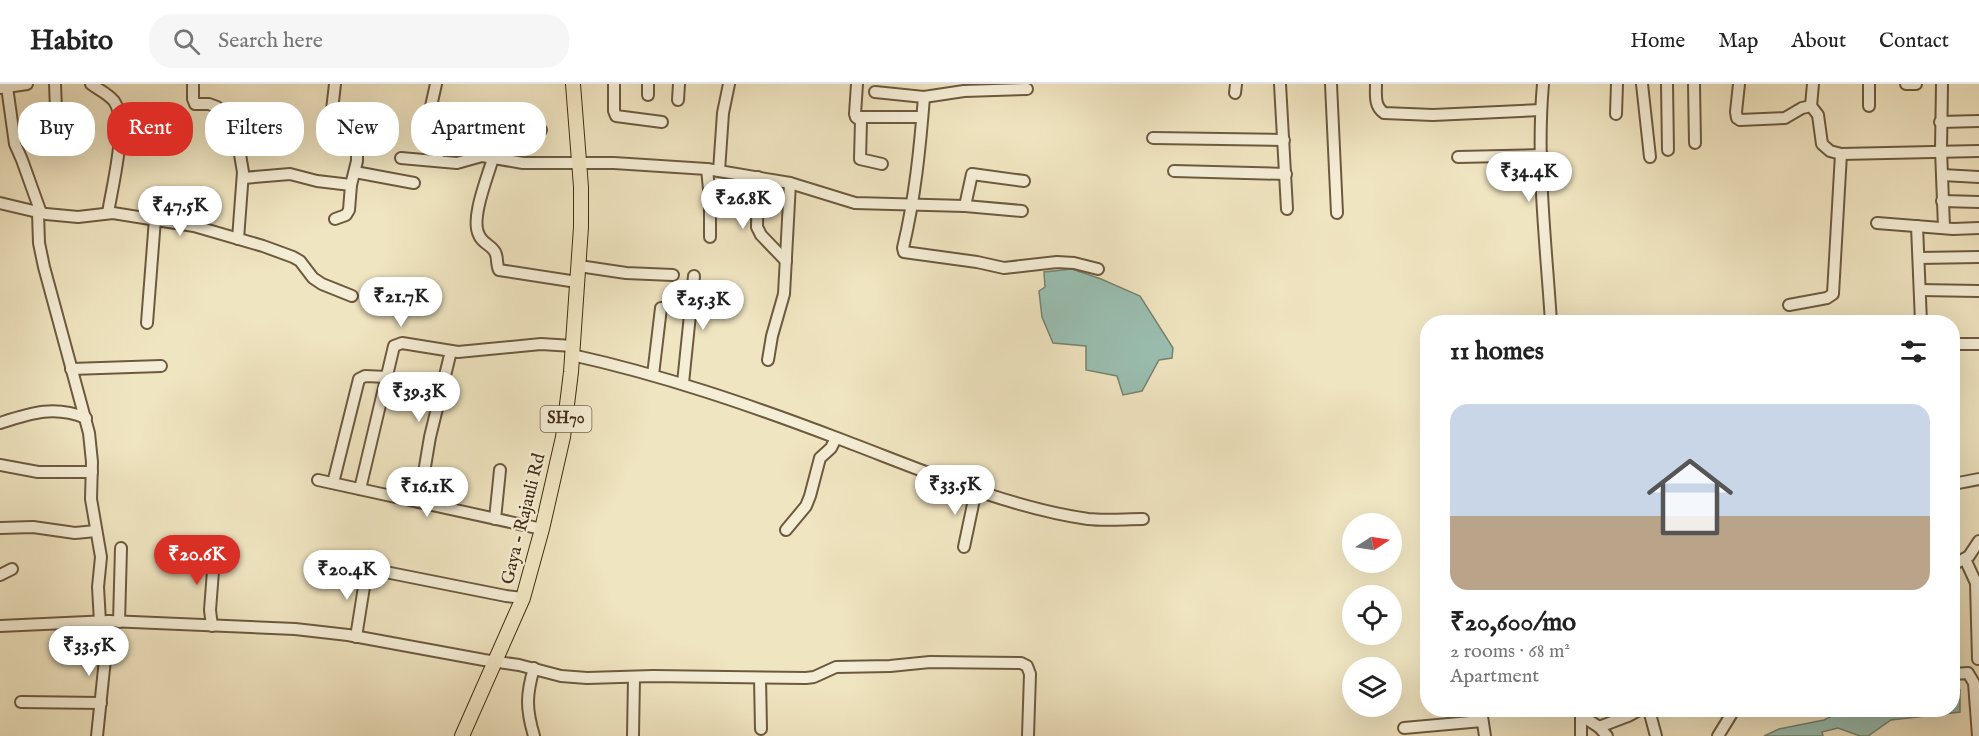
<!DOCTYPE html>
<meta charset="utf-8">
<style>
body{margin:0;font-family:"IM FELL English",serif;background:#f6f6f6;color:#222;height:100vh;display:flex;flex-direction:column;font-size:22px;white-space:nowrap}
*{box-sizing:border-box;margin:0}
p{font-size:20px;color:#767676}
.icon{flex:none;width:33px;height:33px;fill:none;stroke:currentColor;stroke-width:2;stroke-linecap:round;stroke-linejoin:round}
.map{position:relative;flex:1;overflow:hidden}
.panel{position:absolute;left:1420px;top:231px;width:540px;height:402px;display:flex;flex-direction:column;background:#fff;border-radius:24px;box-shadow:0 6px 24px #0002}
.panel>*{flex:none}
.hud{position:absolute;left:18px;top:18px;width:570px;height:54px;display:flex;gap:12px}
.needle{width:39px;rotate:78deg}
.tools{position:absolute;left:1342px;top:429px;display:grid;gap:12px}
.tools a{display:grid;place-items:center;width:60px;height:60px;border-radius:50%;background:#fff;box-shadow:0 6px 24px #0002;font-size:30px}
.price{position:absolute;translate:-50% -51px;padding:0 14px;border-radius:21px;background:#fff;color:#222;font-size:20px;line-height:39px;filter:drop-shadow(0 2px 3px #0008)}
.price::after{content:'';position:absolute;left:50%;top:36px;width:18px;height:14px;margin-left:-9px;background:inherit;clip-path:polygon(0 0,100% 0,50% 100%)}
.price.on{background:#d93025;color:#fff}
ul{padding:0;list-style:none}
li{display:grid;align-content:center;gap:12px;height:318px;padding:0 30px}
li span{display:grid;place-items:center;height:186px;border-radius:18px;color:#555}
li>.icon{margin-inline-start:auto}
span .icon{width:108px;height:108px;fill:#fffc;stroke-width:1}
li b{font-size:26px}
h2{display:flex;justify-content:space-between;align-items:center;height:72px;padding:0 30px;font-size:26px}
.chip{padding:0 21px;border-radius:24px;background:#fff;box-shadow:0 6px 24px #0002;font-size:21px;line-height:54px}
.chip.on{background:#d93025;color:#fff}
header{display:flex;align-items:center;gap:36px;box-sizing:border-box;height:84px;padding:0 30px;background:#fff;border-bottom:2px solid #e0e0e0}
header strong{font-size:28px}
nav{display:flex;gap:33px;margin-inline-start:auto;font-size:21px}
.search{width:420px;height:54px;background:#f6f6f6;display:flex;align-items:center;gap:15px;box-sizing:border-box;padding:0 21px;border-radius:24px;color:#767676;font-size:22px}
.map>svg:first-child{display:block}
</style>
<header>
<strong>Habito</strong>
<div class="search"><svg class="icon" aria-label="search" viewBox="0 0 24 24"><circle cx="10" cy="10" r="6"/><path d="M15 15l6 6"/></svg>Search here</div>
<nav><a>Home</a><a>Map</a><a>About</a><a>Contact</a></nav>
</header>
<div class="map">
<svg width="1979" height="652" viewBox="0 0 1979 652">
<rect width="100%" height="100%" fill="#f0e5c1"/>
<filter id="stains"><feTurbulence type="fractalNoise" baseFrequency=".00333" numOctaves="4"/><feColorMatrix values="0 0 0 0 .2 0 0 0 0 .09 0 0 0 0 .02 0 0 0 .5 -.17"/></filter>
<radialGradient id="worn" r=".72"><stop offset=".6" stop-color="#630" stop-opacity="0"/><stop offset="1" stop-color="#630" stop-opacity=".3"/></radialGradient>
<g fill="#9abfb2" stroke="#768472" stroke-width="1.5">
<path d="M1072,185L1101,195L1140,212L1173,264L1172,274L1159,276L1142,307L1123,311L1117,292L1086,286V262L1053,259L1042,233L1039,207L1045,203L1044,188Z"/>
<path d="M1960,606V628L1891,636L1868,652H1860L1838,644L1822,648L1823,652H1764L1779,645L1824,636L1843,626H1953V607Z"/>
</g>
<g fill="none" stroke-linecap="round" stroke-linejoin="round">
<defs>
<g id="minor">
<path d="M55,0L56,25L53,50L60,56H77"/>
<path d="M91,0C99,6 107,9 114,17C129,38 112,103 108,129"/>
<path d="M193,0V15L195,20H209L217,23L237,53L243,88L238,155"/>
<path d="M436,0L427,40C428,48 430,48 435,53C441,59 438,69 437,77"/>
<path d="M614,0V27L616,32L662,38"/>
<path d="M857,0L855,30L856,33H922"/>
<path d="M1280,0L1287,125"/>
<path d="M1331,0L1337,129"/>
<path d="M1376,0C1376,11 1374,22 1384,29L1433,31L1541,26"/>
<path d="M1543,0C1536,79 1546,160 1551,238"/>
<path d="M1642,0L1650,73"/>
<path d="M1667,0L1668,66"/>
<path d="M1694,0L1695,59"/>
<path d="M1739,0L1736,28L1737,34L1740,36L1785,34L1802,24L1811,22L1818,31L1822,60L1830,67L1841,70L1979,67"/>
<path d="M1869,0V22"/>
<path d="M1906,0H1916"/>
<path d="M1942,0L1941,66L1944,143"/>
<path d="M7,3L15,60L22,76L41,129"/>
<path d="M0,4L27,0"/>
<path d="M875,8L924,13L964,7L1027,5"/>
<path d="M1235,9L1236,0"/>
<path d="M648,11V0"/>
<path d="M924,13C920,64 915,114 903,164L904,168L977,178L1004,184L1057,178L1074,179L1098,185"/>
<path d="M678,16L679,0"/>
<path d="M1811,22L1813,0"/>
<path d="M430,29L541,46"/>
<path d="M1616,30L1617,0"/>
<path d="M856,33L861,37L860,75L882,80"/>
<path d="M1940,38L1979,37"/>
<path d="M1153,54L1284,56"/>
<path d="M1458,73L1542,71"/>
<path d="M401,74L457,79L482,72L523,79H614L707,85L790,99L855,119L965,122L1022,127"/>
<path d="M493,74C488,92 470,135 479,151C482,159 491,161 495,168C498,173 496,180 499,186L577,198"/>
<path d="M707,85L710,115V153"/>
<path d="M719,87L723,29L729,0"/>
<path d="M1174,87L1286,90"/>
<path d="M355,88L414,99"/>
<path d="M1942,91L1979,93"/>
<path d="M758,93L757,143L761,151L786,177"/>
<path d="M243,94L290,90L317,97L351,101"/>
<path d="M1942,117L1979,118"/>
<path d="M0,119L46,130L78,133L113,129L194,142L263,162L293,173L300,177L313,194L322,200L352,212"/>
<path d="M965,122L972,90L1024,97"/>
<path d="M38,129L39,159L44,183L89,349L92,378L91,415L101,473L98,503L100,538"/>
<path d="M335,135L346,131L349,126L351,101L357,77V61L354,56L337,47L334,43L332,26L335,0"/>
<path d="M1877,139L1953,145L1979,144"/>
<path d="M1917,142L1921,238"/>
<path d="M1919,174L1979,173"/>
<path d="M579,182L626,189L673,191"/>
<path d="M1920,206L1979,207"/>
<path d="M1789,221L1827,214L1833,210L1841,70"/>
<path d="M147,239L155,135"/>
<path d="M1953,260H1979"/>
<path d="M572,271C663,291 750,321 837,354C917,384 1005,423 1088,435C1106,437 1125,435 1143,435"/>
<path d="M768,276L772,252L784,210L790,99"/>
<path d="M71,285L161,282"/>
<path d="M653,291L661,224"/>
<path d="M683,299L694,192"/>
<path d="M0,339C31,329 54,321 86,334"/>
<path d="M0,381L38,388H92"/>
<path d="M318,396L542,445"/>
<path d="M333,399L359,295L365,292L387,293"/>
<path d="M1953,400L1979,395"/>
<path d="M360,405L394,262L402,259L458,268L541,260L573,262"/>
<path d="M419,418L430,353L451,267"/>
<path d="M495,435L500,386"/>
<path d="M0,444L33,443L75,449L96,447"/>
<path d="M786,446L806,422L810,412L820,374L831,364L836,354"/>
<path d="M964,463L976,406"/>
<path d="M320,475L506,512L523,514"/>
<path d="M1965,475L1976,499L1978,575"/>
<path d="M1953,481L1969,472L1979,457"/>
<path d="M0,491L12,485"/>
<path d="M119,538L121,464"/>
<path d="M0,542L109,537L295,545L348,551L484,576L519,581L561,592L587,594L653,592L806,594L814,593L836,583L890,582L930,578L1021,579L1027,582L1030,590L1028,652"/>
<path d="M212,542L210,526L215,461"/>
<path d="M356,553L367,484"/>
<path d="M1953,590L1968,589L1974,599L1978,652"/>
<path d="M760,594L761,645"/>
<path d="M21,618L101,619"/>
<path d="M1481,626L1485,652"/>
<path d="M1649,626L1656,652"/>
<path d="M1582,632L1599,643L1607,652"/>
<path d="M1599,643L1628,632L1639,626"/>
<path d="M1404,644L1482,637"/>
<path d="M97,652L109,537"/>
<path d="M534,652C526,625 526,611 534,584"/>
<path d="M633,652L634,593"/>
<path d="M1581,652V629"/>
<path d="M1718,652L1734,626"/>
</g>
<path id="major" d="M462,652L523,514L542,445L563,353L571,288L581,143V103L573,0"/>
</defs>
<use href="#minor" stroke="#6d5a3e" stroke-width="14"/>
<use href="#major" stroke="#412c12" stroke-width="16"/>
<use href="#minor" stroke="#f5eed7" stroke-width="10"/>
<use href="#major" stroke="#f0e5c1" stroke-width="14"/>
</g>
<g text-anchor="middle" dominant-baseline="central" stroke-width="4.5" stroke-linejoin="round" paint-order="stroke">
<rect fill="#f5eed7" stroke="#77664d" stroke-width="1.5" x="540.5" y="322" width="51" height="26" rx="4.5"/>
<g font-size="16" font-weight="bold" fill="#412c12">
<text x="566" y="335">SH70</text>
</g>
<g font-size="18" fill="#412c12" stroke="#f5eed7">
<text transform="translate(524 435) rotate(-76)">Gaya - Rajauli Rd</text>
</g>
</g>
<rect width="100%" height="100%" filter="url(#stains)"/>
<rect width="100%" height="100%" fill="url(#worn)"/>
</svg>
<div class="tools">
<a><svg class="needle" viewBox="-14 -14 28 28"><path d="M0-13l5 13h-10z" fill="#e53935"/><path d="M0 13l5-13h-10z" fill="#767676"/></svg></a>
<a><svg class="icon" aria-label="locate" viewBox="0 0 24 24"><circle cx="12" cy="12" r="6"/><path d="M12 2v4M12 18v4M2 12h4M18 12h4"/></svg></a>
<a><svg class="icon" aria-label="layers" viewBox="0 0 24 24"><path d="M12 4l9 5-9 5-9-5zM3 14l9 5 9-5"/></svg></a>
</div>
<b class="price" style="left:1529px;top:119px">₹34.4K</b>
<b class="price" style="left:743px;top:146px">₹26.8K</b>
<b class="price" style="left:180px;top:153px">₹47.5K</b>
<b class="price" style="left:401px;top:244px">₹21.7K</b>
<b class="price" style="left:703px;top:247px">₹25.3K</b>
<b class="price" style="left:419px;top:339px">₹39.3K</b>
<b class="price" style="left:955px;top:432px">₹33.5K</b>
<b class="price" style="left:427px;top:434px">₹16.1K</b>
<b class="price on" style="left:197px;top:502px">₹20.6K</b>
<b class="price" style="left:347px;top:517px">₹20.4K</b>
<b class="price" style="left:89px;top:593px">₹33.5K</b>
<div class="hud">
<a class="chip">Buy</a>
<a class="chip on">Rent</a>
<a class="chip">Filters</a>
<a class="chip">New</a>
<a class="chip">Apartment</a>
</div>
<section class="panel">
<h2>11 homes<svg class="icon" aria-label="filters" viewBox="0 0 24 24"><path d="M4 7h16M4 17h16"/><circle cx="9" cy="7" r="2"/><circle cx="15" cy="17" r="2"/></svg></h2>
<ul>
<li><span style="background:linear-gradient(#c9d6e8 60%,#b9a48a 0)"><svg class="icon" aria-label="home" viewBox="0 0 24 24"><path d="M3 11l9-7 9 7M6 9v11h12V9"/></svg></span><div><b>₹20,600/mo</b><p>2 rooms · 68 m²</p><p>Apartment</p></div></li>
</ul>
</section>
</div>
